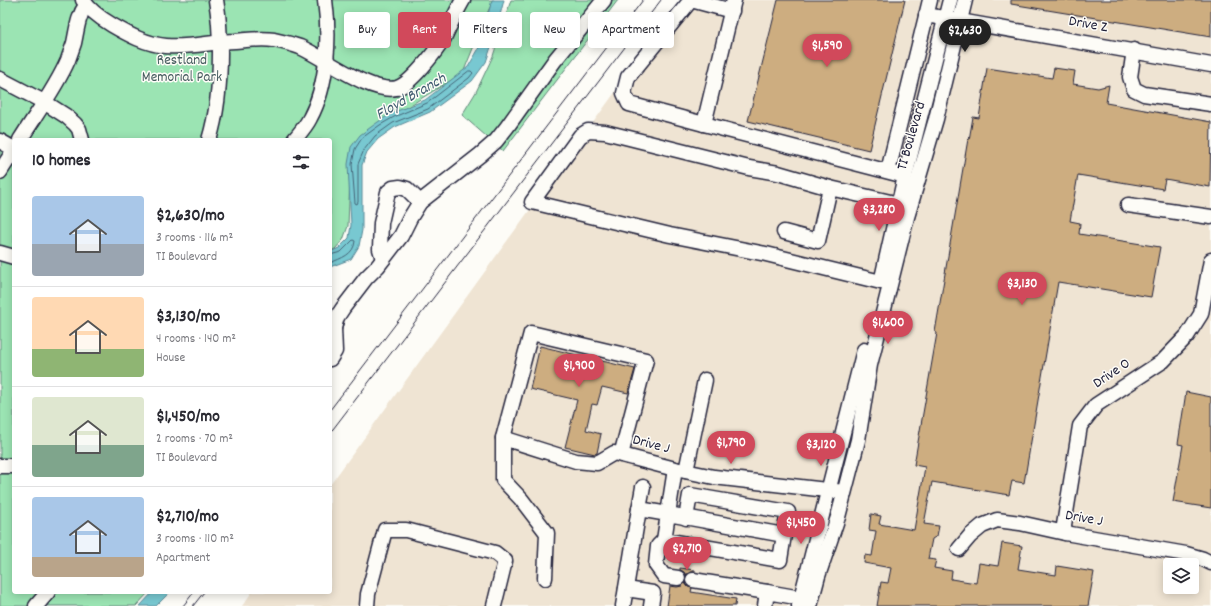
<!DOCTYPE html>
<meta charset="utf-8">
<style>
body{margin:0;font-family:Dekko,sans-serif;background:#f7f7f7;color:#2b2b33;height:100vh;display:flex;flex-direction:column;font-size:15px;white-space:nowrap}
*{box-sizing:border-box;margin:0}
p{font-size:13px;color:#7c7c81}
.icon{flex:none;width:22px;height:22px;fill:none;stroke:currentColor;stroke-width:2;stroke-linecap:round;stroke-linejoin:round}
.map{position:relative;flex:1;overflow:hidden}
.sheet{position:absolute;left:12px;top:138px;width:320px;height:456px;display:flex;flex-direction:column;background:#fff;border-radius:4px;box-shadow:0 2px 10px #0003}
.sheet>*{flex:none}
.top-card{position:absolute;left:344px;top:12px;width:380px;height:36px;display:flex;gap:8px}
.fabs{position:absolute;left:1163px;top:558px;display:grid;gap:8px}
.fabs a{display:grid;place-items:center;width:36px;height:36px;border-radius:4px;background:#fff;box-shadow:0 2px 10px #0003;font-size:20px}
.price{position:absolute;translate:-50% -34px;padding:0 9px;border-radius:14px;background:#d1495b;color:#fff;font-size:13px;line-height:26px;filter:drop-shadow(0 1px 2px #0008)}
.price::after{content:'';position:absolute;left:50%;top:24px;width:12px;height:9px;margin-left:-6px;background:inherit;clip-path:polygon(0 0,100% 0,50% 100%)}
.price.active{background:#222;color:#fff}
ul{padding:0;list-style:none}
li{display:flex;align-items:center;gap:12px;height:100px;padding:0 20px}
li+li{border-top:1px solid #e1e1e2}
li span{display:grid;place-items:center;flex:none;width:112px;height:80px;border-radius:4px;color:#555}
li>.icon{margin-inline-start:auto}
span .icon{width:48px;height:48px;fill:#fffc;stroke-width:1}
li b{font-size:17px}
h2{display:flex;justify-content:space-between;align-items:center;height:48px;padding:0 20px;font-size:17px}
.pill{padding:0 14px;border-radius:4px;background:#fff;box-shadow:0 2px 10px #0003;font-size:14px;line-height:36px}
.pill.active{background:#d1495b;color:#fff}
.map>svg:first-child{display:block}
</style>
<div class="map">
<svg width="1211" height="606" viewBox="0 0 1211 606">
<rect width="100%" height="100%" fill="#fdfcf7"/>
<filter id="ink" filterUnits="userSpaceOnUse"><feTurbulence type="fractalNoise" baseFrequency=".025" numOctaves="2"/><feDisplacementMap in="SourceGraphic" scale="8" xChannelSelector="R" yChannelSelector="G"/><feConvolveMatrix kernelMatrix="1 2 1 2 8 2 1 2 1" color-interpolation-filters="sRGB"/></filter>
<g filter="url(#ink)">
<path fill="#efe4d3" fill-rule="evenodd" d="M682,0H1211V606H242L252,592H330V485ZM1170,565H1192V587H1170Z"/>
<g fill="#9be4b3" stroke="#5e8377">
<path d="M0,0H494L489,9L463,73L368,131L351,153L348,226L343,240L335,249L330,251V140H14V592H149L136,606H0Z"/>
<path d="M511,0H618L503,151L462,115L476,92L493,56Z"/>
</g>
<g fill="#78c8d1" stroke="#568695">
<path d="M492,0H504L494,38L486,62L472,81L430,112L395,127L378,139L367,152L362,165V230L359,246L351,259L330,267V252L339,248L349,238L351,225L348,164L351,147L360,135L378,122L392,113L425,100L468,67L478,50Z"/>
<path d="M153,592H170L156,606H140Z"/>
</g>
<g fill="none" stroke-linecap="round" stroke-linejoin="round">
<g stroke="#446477" stroke-width="1">
<path d="M469,71H471L473,73L469,78L428,109L393,123L375,136L364,150L358,164V202L357,204L355,203L352,164L355,149L362,138L380,125L394,117L427,103Z"/>
<path d="M330,255L341,252L353,240L355,241C354,255 341,258 330,263"/>
</g>
</g>
<g fill="#cdad80" stroke="#22223b">
<path d="M778,0H905L869,150L748,121Z"/>
<path d="M1011,0H1211V37L1011,4Z"/>
<path d="M987,68L1052,78L1054,68L1075,71L1073,84L1098,88L1109,85L1106,103L1211,122L1210,187L1165,179L1163,189L1078,175L1070,221L1080,223L1079,234L1160,247L1151,297L1058,282L1024,483L1012,481L1009,495L932,482L924,524L939,526L937,536L932,539L928,559L936,560L934,568L952,571L951,579L976,583L979,563L998,566L1002,543L1022,546L1018,569L1056,575L1057,566L1094,572L1088,606H877L881,582L888,583L891,568L864,563L865,555L872,556L876,531L869,530L871,514L881,516L879,524L914,530L925,467L914,465L937,333L935,332L968,139L969,140L973,117L979,118Z"/>
<path d="M540,346L635,369L628,393L602,387L597,405L592,404L586,430L601,434L597,453L595,454L565,447L577,400L530,389Z"/>
<path d="M1186,392L1211,397V508L1173,502L1183,445L1178,444Z"/>
<path d="M680,568L695,570V572H690L686,575L684,572L680,570Z"/>
<path d="M685,583L688,587L692,588L691,592L736,599L735,606H667L670,586L677,587L682,586Z"/>
</g>
<g fill="none" stroke-linecap="round" stroke-linejoin="round">
<defs>
<g id="minor">
<path d="M83,0C89,10 102,19 112,25C129,35 146,44 166,46C188,48 212,42 235,41C248,40 261,38 274,40C283,42 292,44 300,47C325,58 370,94 397,88C411,84 436,51 444,38C450,25 456,12 463,0"/>
<path d="M691,0L628,77L624,93L629,104L704,124"/>
<path d="M691,0L732,11"/>
<path d="M734,0L704,124L905,176"/>
<path d="M926,15L1211,65"/>
<path d="M1134,50L1130,77L1134,89L1144,94L1211,104"/>
<path d="M0,79L44,102L66,116L75,124L79,129L82,140"/>
<path d="M20,140C36,114 56,88 68,60C70,54 72,49 74,43C77,29 78,16 86,5"/>
<path d="M209,140C218,111 220,82 220,52C220,34 219,17 216,0"/>
<path d="M294,140C300,133 306,126 310,118C328,85 330,36 325,0"/>
<path d="M0,141L14,149"/>
<path d="M888,171L930,0"/>
<path d="M0,172L14,150"/>
<path d="M830,188L778,173L749,168L605,132L588,131L580,136L532,202L670,235L766,254L881,282"/>
<path d="M1128,205L1211,217"/>
<path d="M784,232L818,241L830,188L899,204"/>
<path d="M0,253L14,257"/>
<path d="M383,259L380,249L381,223L388,192L393,188L400,187L407,189L420,202"/>
<path d="M882,278L905,176L950,0"/>
<path d="M330,326L334,328L335,351L330,359"/>
<path d="M334,328L337,317L343,308L366,278L378,266L401,236L410,218L420,202L480,155L496,141L507,127L555,60L604,0"/>
<path d="M503,438V480L521,499L547,533L545,578"/>
<path d="M621,455L646,360L531,333L503,438L576,461L597,463L614,453L675,469L714,477L844,492"/>
<path d="M0,466H14"/>
<path d="M686,471L705,380"/>
<path d="M639,509L643,487"/>
<path d="M686,518L690,495L788,512L784,535"/>
<path d="M1065,533L1064,525L1080,426L1096,405L1163,361L1187,336L1201,314L1211,260"/>
<path d="M664,540L658,546L656,565L664,576L678,578"/>
<path d="M959,549L970,536L982,526L997,520L1020,523L1065,533L1186,554L1203,559L1211,563"/>
<path d="M693,580L767,592"/>
<path d="M626,589L653,593L651,606"/>
<path d="M36,606L48,592"/>
<path d="M367,606L368,594L385,530H406L495,553L505,561L494,606"/>
<path d="M623,606L639,509L668,514L664,540L780,560L784,535L668,514L675,469"/>
<path d="M765,606L767,592L801,598"/>
<path d="M799,606L864,350"/>
<path d="M810,606L818,576L838,517L858,440L870,365L907,217L936,119L965,0"/>
</g>
</defs>
<use href="#minor" stroke="#22223b" stroke-width="17"/>
<use href="#minor" stroke="#fdfcf7" stroke-width="14"/>
<g stroke="#22223b" stroke-width="1">
<path d="M330,410L643,0"/>
<path d="M330,433L661,0"/>
<path d="M183,606L194,592"/>
<path d="M193,606L204,592"/>
</g>
</g>
</g>
<g text-anchor="middle" dominant-baseline="central" stroke-width="3" stroke-linejoin="round" paint-order="stroke">
<g font-size="15" fill="#22223b" stroke="#fdfcf7">
<text transform="translate(1088 25) rotate(10)">Drive Z</text>
<text transform="translate(912 136) rotate(-74)">TI Boulevard</text>
<text transform="translate(1112 374) rotate(-34)">Drive O</text>
<text transform="translate(651 445) rotate(15)">Drive J</text>
<text transform="translate(1084 519) rotate(10)">Drive J</text>
</g>
<g font-size="15" fill="#465c5f" stroke="#fdfcf7">
<text x="182" y="61">Restland<tspan x="182" dy="17">Memorial Park</tspan></text>
</g>
<g font-size="16" font-style="italic" fill="#405c70" stroke="#fdfcf7">
<text transform="translate(411 97) rotate(-30)">Floyd Branch</text>
</g>
</g>
</svg>
<div class="fabs">
<a><svg class="icon" aria-label="layers" viewBox="0 0 24 24"><path d="M12 4l9 5-9 5-9-5zM3 14l9 5 9-5"/></svg></a>
</div>
<b class="price active" style="left:965px;top:53px">$2,630</b>
<b class="price" style="left:827px;top:68px">$1,590</b>
<b class="price" style="left:879px;top:232px">$3,280</b>
<b class="price" style="left:1022px;top:306px">$3,130</b>
<b class="price" style="left:888px;top:345px">$1,600</b>
<b class="price" style="left:579px;top:388px">$1,900</b>
<b class="price" style="left:731px;top:465px">$1,790</b>
<b class="price" style="left:821px;top:467px">$3,120</b>
<b class="price" style="left:801px;top:545px">$1,450</b>
<b class="price" style="left:687px;top:571px">$2,710</b>
<div class="top-card">
<a class="pill">Buy</a>
<a class="pill active">Rent</a>
<a class="pill">Filters</a>
<a class="pill">New</a>
<a class="pill">Apartment</a>
</div>
<section class="sheet">
<h2>10 homes<svg class="icon" aria-label="filters" viewBox="0 0 24 24"><path d="M4 7h16M4 17h16"/><circle cx="9" cy="7" r="2"/><circle cx="15" cy="17" r="2"/></svg></h2>
<ul>
<li><span style="background:linear-gradient(#a9c7e8 60%,#9aa5b1 0)"><svg class="icon" aria-label="home" viewBox="0 0 24 24"><path d="M3 11l9-7 9 7M6 9v11h12V9"/></svg></span><div><b>$2,630/mo</b><p>3 rooms · 116 m²</p><p>TI Boulevard</p></div></li>
<li><span style="background:linear-gradient(#ffd9b3 65%,#8fb573 0)"><svg class="icon" aria-label="home" viewBox="0 0 24 24"><path d="M3 11l9-7 9 7M6 9v11h12V9"/></svg></span><div><b>$3,130/mo</b><p>4 rooms · 140 m²</p><p>House</p></div></li>
<li><span style="background:linear-gradient(#dfe7d0 60%,#7fa58c 0)"><svg class="icon" aria-label="home" viewBox="0 0 24 24"><path d="M3 11l9-7 9 7M6 9v11h12V9"/></svg></span><div><b>$1,450/mo</b><p>2 rooms · 70 m²</p><p>TI Boulevard</p></div></li>
<li><span style="background:linear-gradient(#a9c7e8 75%,#b9a48a 0)"><svg class="icon" aria-label="home" viewBox="0 0 24 24"><path d="M3 11l9-7 9 7M6 9v11h12V9"/></svg></span><div><b>$2,710/mo</b><p>3 rooms · 110 m²</p><p>Apartment</p></div></li>
</ul>
</section>
</div>
